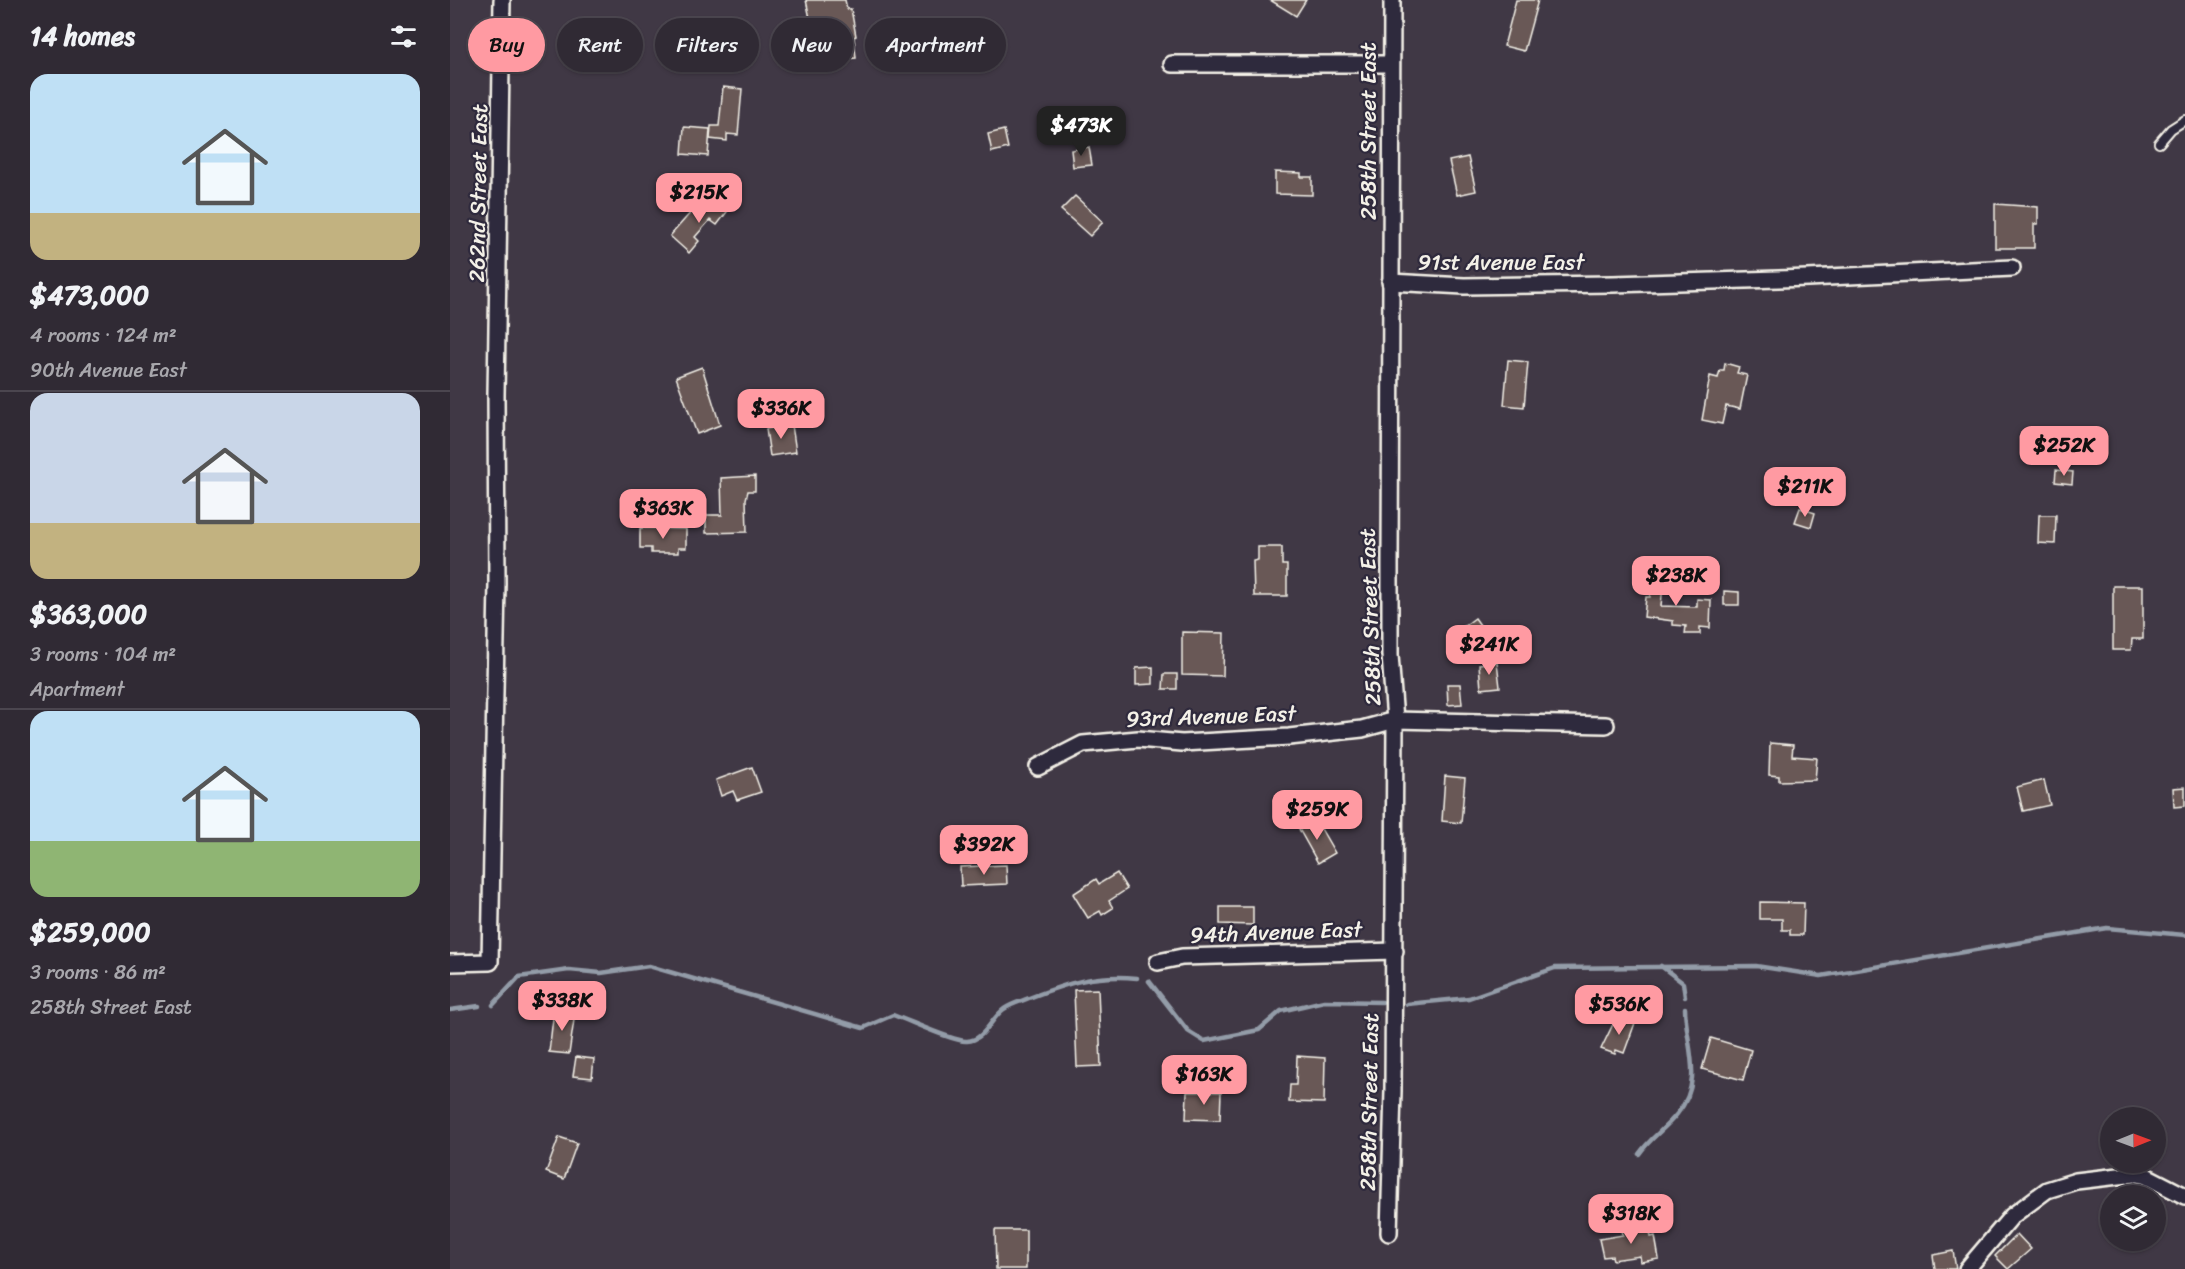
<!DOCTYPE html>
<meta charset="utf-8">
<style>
body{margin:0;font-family:Sriracha,sans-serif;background:#38323c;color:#f1f3f6;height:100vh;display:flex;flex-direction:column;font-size:22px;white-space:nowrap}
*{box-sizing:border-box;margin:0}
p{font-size:20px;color:#a8a7ac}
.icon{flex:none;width:33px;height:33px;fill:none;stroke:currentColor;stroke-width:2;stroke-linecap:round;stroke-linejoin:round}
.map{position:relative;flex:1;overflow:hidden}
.drawer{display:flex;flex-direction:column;background:#302a34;width:450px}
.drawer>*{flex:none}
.guide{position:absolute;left:18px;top:18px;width:570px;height:54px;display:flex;gap:12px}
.needle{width:39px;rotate:89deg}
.tools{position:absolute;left:1650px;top:1107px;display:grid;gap:12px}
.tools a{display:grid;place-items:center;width:66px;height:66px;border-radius:50%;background:#302a34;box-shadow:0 2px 4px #0004,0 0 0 2px #4b464f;font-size:30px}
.price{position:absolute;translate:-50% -51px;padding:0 14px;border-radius:12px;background:#ff9aa2;color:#111;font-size:20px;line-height:39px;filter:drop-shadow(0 2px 3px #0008)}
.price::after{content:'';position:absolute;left:50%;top:36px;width:18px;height:14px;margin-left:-9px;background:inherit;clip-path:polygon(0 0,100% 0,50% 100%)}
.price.selected{background:#222;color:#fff}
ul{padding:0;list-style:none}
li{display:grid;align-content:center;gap:12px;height:318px;padding:0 30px}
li+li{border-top:2px solid #4b464f}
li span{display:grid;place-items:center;height:186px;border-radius:18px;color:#555}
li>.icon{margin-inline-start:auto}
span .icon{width:108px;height:108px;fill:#fffc;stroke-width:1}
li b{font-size:26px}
h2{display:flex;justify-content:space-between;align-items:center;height:72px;padding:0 30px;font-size:26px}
.tag{padding:0 21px;border-radius:27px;background:#302a34;box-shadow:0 2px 4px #0004,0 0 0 2px #4b464f;font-size:21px;line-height:54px}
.tag.selected{background:#ff9aa2;color:#111}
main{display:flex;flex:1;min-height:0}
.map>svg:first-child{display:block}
</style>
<main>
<section class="drawer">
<h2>14 homes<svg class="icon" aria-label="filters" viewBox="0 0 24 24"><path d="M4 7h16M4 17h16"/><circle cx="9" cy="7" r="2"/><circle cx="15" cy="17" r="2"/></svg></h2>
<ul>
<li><span style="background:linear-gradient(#bfe0f5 75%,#c2b280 0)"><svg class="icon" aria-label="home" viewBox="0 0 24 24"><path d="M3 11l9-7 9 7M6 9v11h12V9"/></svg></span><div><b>$473,000</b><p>4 rooms · 124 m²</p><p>90th Avenue East</p></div></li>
<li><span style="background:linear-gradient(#c9d6e8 70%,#c2b280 0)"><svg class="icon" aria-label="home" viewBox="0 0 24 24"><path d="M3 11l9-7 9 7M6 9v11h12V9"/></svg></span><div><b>$363,000</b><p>3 rooms · 104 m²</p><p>Apartment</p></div></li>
<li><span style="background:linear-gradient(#bfe0f5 70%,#8fb573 0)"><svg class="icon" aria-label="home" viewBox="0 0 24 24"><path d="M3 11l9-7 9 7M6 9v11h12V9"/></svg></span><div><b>$259,000</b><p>3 rooms · 86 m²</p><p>258th Street East</p></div></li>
</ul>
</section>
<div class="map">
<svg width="1735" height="1269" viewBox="0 0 1735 1269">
<rect width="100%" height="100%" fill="#403845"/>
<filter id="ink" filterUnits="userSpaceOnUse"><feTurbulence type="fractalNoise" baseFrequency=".0167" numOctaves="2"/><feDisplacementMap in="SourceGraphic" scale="12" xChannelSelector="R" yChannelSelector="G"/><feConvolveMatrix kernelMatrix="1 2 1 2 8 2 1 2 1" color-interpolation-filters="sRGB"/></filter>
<g filter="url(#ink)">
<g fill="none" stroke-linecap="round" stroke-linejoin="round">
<g stroke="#939ca8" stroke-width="4.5">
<path d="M1211,966L1233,983L1235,997"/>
<path d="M699,981L738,1031L754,1041L809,1030L831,1011L874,1001L932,1002"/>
<path d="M957,1004L1019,998L1105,968L1306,966L1371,976L1657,928L1735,935"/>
<path d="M43,1005L69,977L119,970L151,973L199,966L413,1028L443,1015C460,1021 504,1042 517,1041C535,1040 541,1018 554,1009C560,1004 572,1001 579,998C618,983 644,974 687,978"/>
<path d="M0,1010L29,1006"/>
<path d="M1189,1154C1200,1138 1215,1129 1227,1114C1255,1081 1236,1047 1235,1008"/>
</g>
</g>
<g fill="#695957" stroke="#f4f1e8" stroke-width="1.5">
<path d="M356,0H395L397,9H401L406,36L404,37L406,58L382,60L380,41L378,42L373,20L361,23Z"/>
<path d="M820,0H856L846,16Z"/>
<path d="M1066,0H1088L1074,51L1054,46Z"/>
<path d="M273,87L292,89L288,135L277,134V141L260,139L261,126H269Z"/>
<path d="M234,127L260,129L258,156L232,154Z"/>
<path d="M554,130L558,148L542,152L538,134Z"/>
<path d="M639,147L642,165L623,167L621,150Z"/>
<path d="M1018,157L1026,191L1007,195L999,161Z"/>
<path d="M825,172L851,173V177H862V195L825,194Z"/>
<path d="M265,196L280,208L267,225L260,220L245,237L249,241L239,253L220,236L242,211L249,217Z"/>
<path d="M625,196L653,222L640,236L611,210Z"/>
<path d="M1545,204L1588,207V224H1584V248H1545Z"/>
<path d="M1058,360L1078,362L1074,407L1054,405Z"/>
<path d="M1275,363L1289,367L1287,373L1297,375L1290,409L1276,406L1272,424L1252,420L1260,376L1268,378L1270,370H1274Z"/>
<path d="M252,367L270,425L247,434L226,377Z"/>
<path d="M342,425L346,452L320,456L316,429Z"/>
<path d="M1606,470L1623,472L1622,484L1605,482Z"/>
<path d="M305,476V491H298L296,499L297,532L256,533V515H272L271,478Z"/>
<path d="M1350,508L1365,513L1361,527L1345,522Z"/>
<path d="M1589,515H1606L1605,544L1588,543Z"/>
<path d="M190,528L236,529V548H228V553H201V548H190Z"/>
<path d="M808,547H832V565H837V596H804L803,561L808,560Z"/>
<path d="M1202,563L1215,564L1211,606L1247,607V599L1261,600L1260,628L1250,627V634H1235L1236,626L1223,625V621L1194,617L1196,597H1200Z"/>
<path d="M1663,586H1693V639H1682L1681,650H1663Z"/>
<path d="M1274,591L1289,592V605H1274Z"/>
<path d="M1025,618L1043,643L1023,658L1005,633Z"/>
<path d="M732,632L774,633L773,676L732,675Z"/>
<path d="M1047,662L1050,687L1031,689L1029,664Z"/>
<path d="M703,667V684L686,685V668Z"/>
<path d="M714,674H727V689H713Z"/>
<path d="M997,684H1010L1012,704L998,705Z"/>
<path d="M1320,743L1343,745L1342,756L1367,758L1365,780L1329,781V776L1319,775Z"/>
<path d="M302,767L311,792L287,800L283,791L271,796L266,780Z"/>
<path d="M995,776L1015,778L1011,823L992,821Z"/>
<path d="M1594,780L1600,805L1573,811L1567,787Z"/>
<path d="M1735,787V806L1724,807L1723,788Z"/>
<path d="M866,820L885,853L868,863L849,829Z"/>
<path d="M556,865L557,884L511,886L510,867Z"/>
<path d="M667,873L677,889L659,901L663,908L652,915L650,911L638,918L623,894L646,879L649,884Z"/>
<path d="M1310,902L1354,903L1353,935H1340V930H1332V919H1310Z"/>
<path d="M770,907H803V925L770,924Z"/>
<path d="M648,989L651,1066L627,1067L624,990Z"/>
<path d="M104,1010L125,1013L119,1054L99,1052Z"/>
<path d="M1167,1016L1185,1023L1174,1053L1166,1050L1165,1054L1151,1049Z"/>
<path d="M1261,1038L1301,1050L1293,1080L1252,1069Z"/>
<path d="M847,1056L875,1058L874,1103L839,1102L840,1085H846Z"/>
<path d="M126,1057L144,1059L142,1078L123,1076Z"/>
<path d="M737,1092H771L770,1120L736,1119Z"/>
<path d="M109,1137L127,1143L114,1179L96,1172Z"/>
<path d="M1199,1226L1201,1237L1205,1236L1209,1259L1191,1262L1190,1256L1163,1260L1162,1256L1153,1257L1149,1239L1173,1235L1172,1230Z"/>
<path d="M545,1230H576V1269H546Z"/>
<path d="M1567,1234L1581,1249L1558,1269L1545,1256Z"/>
<path d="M1503,1251L1506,1269H1485L1483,1255Z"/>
</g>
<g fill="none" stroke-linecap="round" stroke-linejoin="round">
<defs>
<path id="lane" d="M1709,143L1721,129L1735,120"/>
<g id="street">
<path d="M722,64H940"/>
<path d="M940,282L1014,286L1163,284L1358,278L1562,268"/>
<path d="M588,767L633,744L688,739L732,743L839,737L912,729L945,720L1156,725"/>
<path d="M708,962L732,957L945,951"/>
<path d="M0,963L40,962L47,583L46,395L52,0"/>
<path d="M939,1233L943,1091L945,720L940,655V566L942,0"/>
<path d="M1517,1269L1562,1216L1597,1190L1626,1181L1686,1174L1696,1176L1735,1196"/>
</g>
</defs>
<use href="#lane" stroke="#f4f1e8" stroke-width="12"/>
<use href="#street" stroke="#f4f1e8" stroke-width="20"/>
<use href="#lane" stroke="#2f2a3d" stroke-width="8"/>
<use href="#street" stroke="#2f2a3d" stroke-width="15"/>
</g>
</g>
<g text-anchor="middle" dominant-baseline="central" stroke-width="4.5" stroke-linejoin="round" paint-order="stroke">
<g font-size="22" fill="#f4f1e8" stroke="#2f2a3d">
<text transform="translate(918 131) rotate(-90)">258th Street East</text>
<text transform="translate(28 193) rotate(-89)">262nd Street East</text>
<text x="1051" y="262">91st Avenue East</text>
<text transform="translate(920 617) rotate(-92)">258th Street East</text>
<text transform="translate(761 716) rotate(-2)">93rd Avenue East</text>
<text transform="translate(826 932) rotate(-2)">94th Avenue East</text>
<text transform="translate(919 1102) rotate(-89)">258th Street East</text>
</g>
</g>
</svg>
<div class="tools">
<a><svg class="needle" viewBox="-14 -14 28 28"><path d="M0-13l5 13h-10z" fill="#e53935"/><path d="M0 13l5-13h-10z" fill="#a8a7ac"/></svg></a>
<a><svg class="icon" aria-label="layers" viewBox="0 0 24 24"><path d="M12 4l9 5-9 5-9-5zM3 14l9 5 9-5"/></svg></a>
</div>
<b class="price selected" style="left:631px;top:157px">$473K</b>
<b class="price" style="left:249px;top:224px">$215K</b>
<b class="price" style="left:331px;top:440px">$336K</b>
<b class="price" style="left:1614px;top:477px">$252K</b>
<b class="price" style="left:1355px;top:518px">$211K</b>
<b class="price" style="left:213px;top:540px">$363K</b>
<b class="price" style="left:1226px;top:607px">$238K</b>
<b class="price" style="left:1039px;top:676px">$241K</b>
<b class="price" style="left:867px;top:841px">$259K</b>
<b class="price" style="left:534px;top:876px">$392K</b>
<b class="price" style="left:112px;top:1032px">$338K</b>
<b class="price" style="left:1169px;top:1036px">$536K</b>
<b class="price" style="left:754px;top:1106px">$163K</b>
<b class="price" style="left:1181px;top:1245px">$318K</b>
<div class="guide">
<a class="tag selected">Buy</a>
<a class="tag">Rent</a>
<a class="tag">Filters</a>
<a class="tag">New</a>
<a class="tag">Apartment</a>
</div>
</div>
</main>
